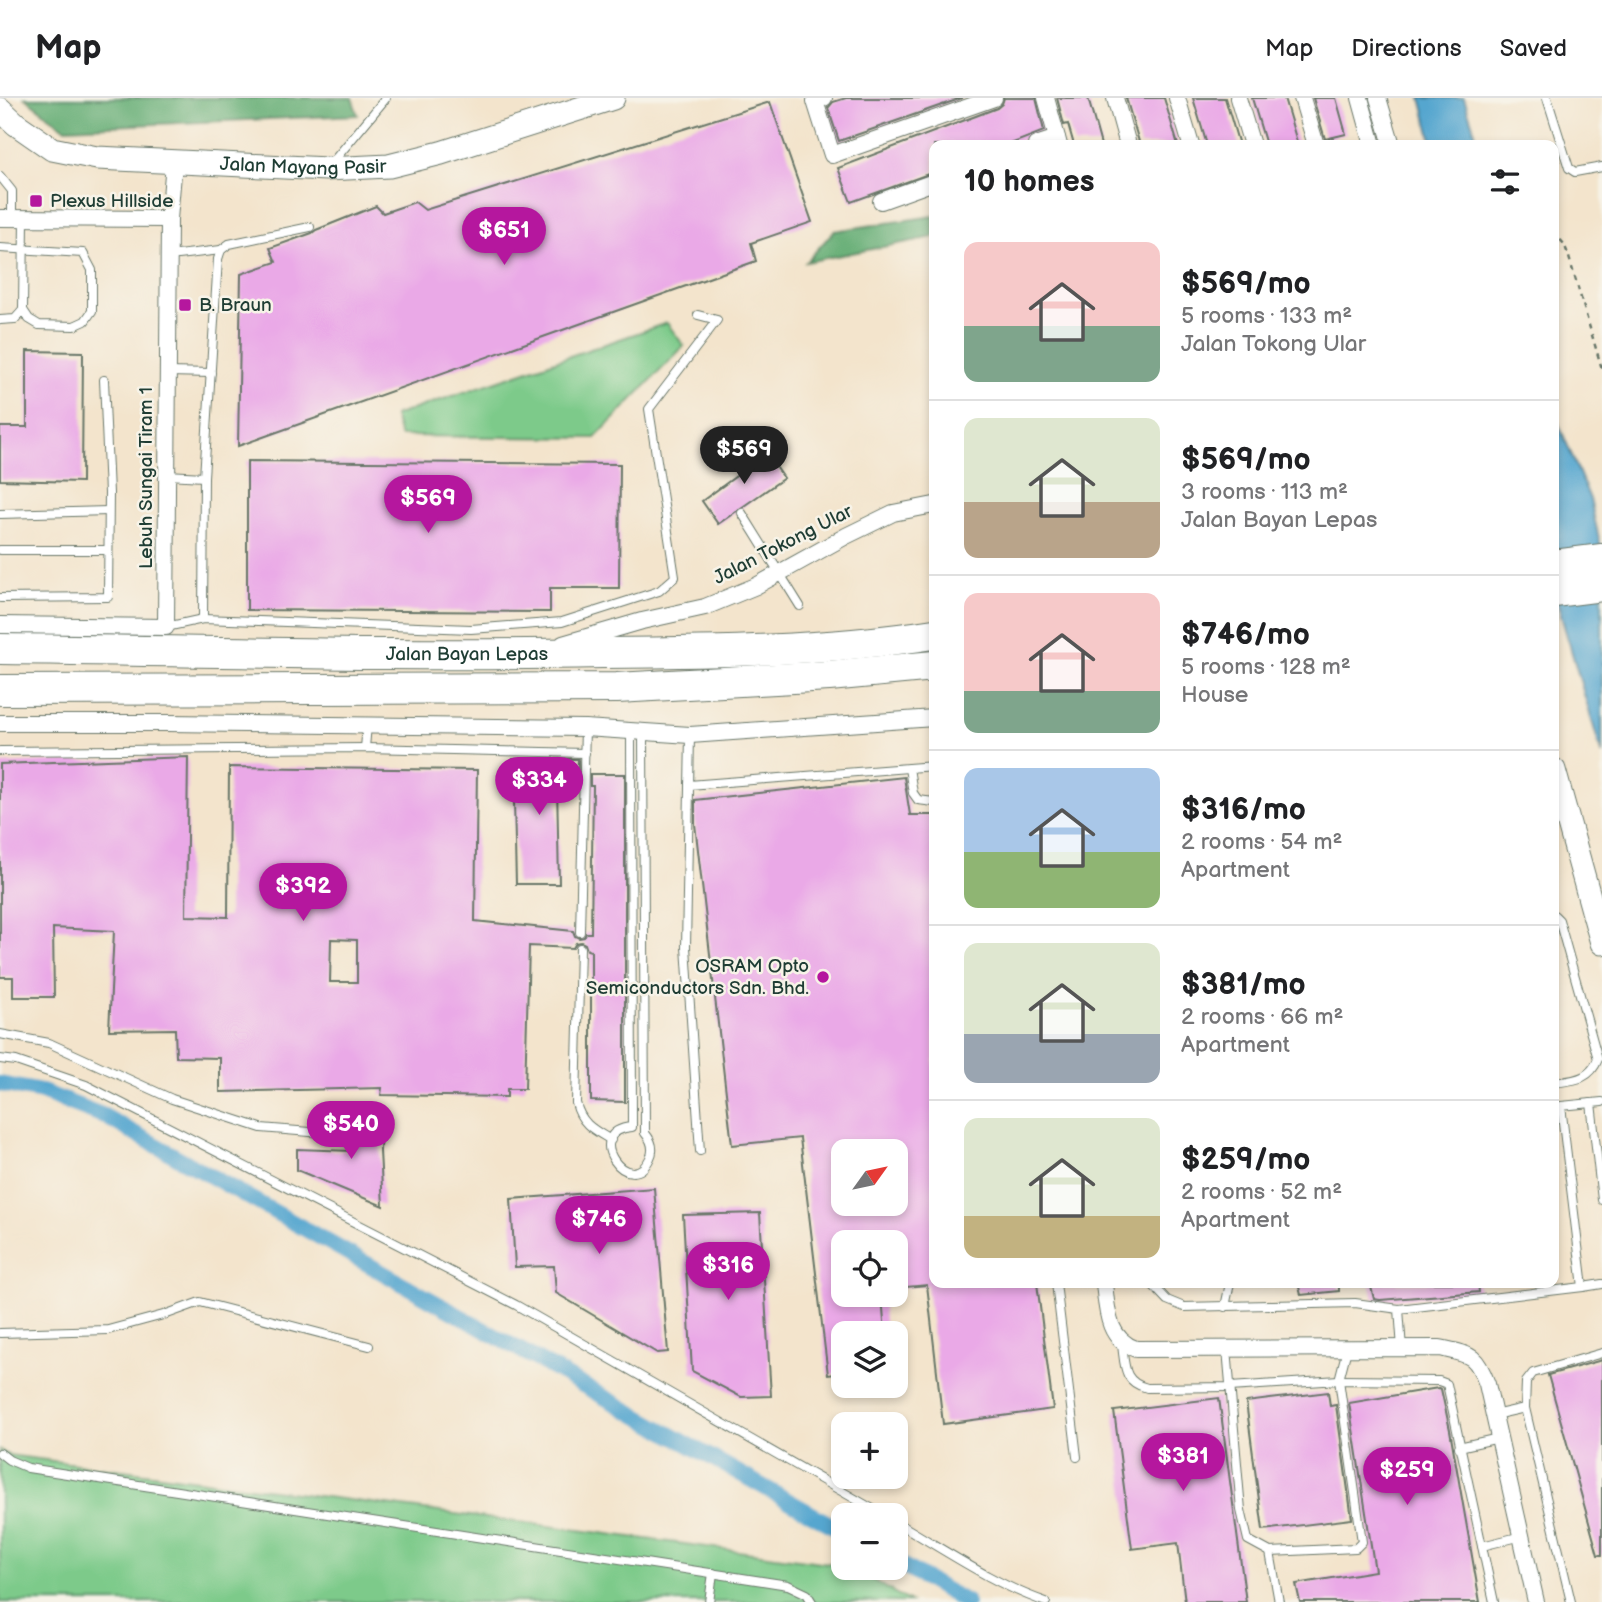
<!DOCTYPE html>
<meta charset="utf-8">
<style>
body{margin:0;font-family:"Balsamiq Sans",sans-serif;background:#f2f2f2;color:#202124;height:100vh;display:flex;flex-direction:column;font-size:26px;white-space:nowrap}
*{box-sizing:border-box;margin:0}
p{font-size:23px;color:#757577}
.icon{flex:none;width:38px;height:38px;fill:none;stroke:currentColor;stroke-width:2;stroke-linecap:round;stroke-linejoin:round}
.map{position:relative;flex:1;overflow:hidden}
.drawer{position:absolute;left:929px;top:42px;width:630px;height:1148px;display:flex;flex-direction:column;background:#fff;border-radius:14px;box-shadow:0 4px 10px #0003}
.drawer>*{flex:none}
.needle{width:46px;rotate:57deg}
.fabs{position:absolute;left:831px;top:1041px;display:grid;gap:14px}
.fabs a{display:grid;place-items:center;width:77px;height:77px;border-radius:14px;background:#fff;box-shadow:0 4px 10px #0003;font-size:35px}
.price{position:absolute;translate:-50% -60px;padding:0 16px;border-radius:24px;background:#b5179e;color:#fff;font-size:23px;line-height:46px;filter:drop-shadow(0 2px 4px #0008)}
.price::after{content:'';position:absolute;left:50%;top:42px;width:21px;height:16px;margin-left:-10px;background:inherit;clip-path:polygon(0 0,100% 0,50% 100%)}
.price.selected{background:#222;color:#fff}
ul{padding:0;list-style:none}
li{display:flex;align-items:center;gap:21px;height:175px;padding:0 35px}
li+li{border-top:2px solid #e0e0e0}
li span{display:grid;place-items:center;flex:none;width:196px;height:140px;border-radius:14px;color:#555}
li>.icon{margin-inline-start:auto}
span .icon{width:84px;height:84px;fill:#fffc;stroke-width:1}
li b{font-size:30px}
h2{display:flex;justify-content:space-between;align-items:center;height:84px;padding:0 35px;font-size:30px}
header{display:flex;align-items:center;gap:42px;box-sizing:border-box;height:98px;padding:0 35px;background:#fff;border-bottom:2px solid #e0e0e0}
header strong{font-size:33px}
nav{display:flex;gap:38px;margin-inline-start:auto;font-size:24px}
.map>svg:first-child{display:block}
</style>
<header>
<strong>Map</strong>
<nav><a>Map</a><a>Directions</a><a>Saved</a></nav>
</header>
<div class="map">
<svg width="1602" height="1504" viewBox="0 0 1602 1504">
<rect width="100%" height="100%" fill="#f7f3e8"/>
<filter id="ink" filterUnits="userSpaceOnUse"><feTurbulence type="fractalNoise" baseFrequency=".0143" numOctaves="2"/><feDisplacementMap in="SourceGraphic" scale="14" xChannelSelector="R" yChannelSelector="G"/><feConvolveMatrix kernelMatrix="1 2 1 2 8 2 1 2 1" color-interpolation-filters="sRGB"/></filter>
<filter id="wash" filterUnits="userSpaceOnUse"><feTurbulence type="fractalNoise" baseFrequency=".00686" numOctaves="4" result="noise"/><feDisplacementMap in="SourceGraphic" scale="28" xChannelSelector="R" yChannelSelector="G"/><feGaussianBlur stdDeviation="1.57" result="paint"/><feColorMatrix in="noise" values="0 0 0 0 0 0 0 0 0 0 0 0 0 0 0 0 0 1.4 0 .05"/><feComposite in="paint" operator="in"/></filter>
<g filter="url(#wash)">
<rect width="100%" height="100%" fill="#f3e4cc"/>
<g fill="#7dca8a" stroke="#4e845f" stroke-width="2">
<path d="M667,225L684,248L595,340L400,338L394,318Z"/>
<path d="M0,1352L8,1357L843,1467L844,1470H852L910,1504H0Z"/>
</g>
<g fill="#66ae76" stroke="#427655" stroke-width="2">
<path d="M25,0H352L358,17L65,30Z"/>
<path d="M934,118V139L806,164L834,133Z"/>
</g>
<g fill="#54a6cf" stroke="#3a7282" stroke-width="2">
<path d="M1421,0H1464L1479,47H1433Z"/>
<path d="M1554,315L1590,401L1602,454V657L1554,494Z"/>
</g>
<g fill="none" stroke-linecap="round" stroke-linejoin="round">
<g stroke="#54a6cf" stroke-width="16">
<path d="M0,986L42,994L104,1018L844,1434"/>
<path d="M896,1464L966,1504"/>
</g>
</g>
<g id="blocks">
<g fill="#eaa9e7" fill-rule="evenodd">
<path d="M846,0H962L839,43L828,10L833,4Z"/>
<path d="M1004,0H1036L1044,33L1008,47H934V74L851,104L838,70L997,10L1002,6Z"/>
<path d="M1057,0H1088L1101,47H1074L1068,26L1064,27Z"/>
<path d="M1126,0H1164L1178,47H1140Z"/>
<path d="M1193,0H1225L1239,47H1207Z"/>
<path d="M1252,0H1284L1298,47H1266Z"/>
<path d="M1313,0H1336L1346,36L1325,41Z"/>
<path d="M770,4L812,124L751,145L756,163L238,348L241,176L276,164L270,150L312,135L316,132L376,108L383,115L415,104L425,112Z"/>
<path d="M27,253L83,254L82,384L0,382V329H27Z"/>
<path d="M762,349L784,380L718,426L702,403L743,373L737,366Z"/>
<path d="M247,363L620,366L619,490H550V514L247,512Z"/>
<path d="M188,659L186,818L228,819L229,669L477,672L475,823L573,833L575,838L579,840L584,839L586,835H591L593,688H590V676H625V1004L591,1003V853L587,852L585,846L581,844L576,845L573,850L529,848L525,991H507V999L381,997L382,990L220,994V960L176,959L175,931L109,932L114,833L53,830L54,899H13V879H0V666ZM331,841L357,842V884H330Z"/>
<path d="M513,661H578L577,687L557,686L559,786H516Z"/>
<path d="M904,679L910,717H934V1185H1037L1053,1311L943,1326L927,1187L896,1190V1144H844V1197H882L885,1236H844V1275L828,1277L800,1040L732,1047L695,726V702ZM844,1054H896V1106H844Z"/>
<path d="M353,1016H381L380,1053L383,1108L297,1072V1051L352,1053Z"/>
<path d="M654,1090L668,1254L657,1255L556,1195L554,1168L515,1169L511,1101Z"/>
<path d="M760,1115L771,1298L741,1299L692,1273L683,1117Z"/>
<path d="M1298,1185H1339V1193L1301,1197Z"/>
<path d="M1370,1185H1478L1479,1194L1380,1202L1374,1201Z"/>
<path d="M1602,1262V1457H1598L1548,1277Z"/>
<path d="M1438,1290L1441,1291L1450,1332L1480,1504H1300L1296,1486L1375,1473L1349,1305Z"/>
<path d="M1328,1294L1330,1308L1336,1307L1352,1421L1263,1432L1246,1304Z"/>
<path d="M1219,1300L1246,1504H1185L1178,1445L1132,1451L1114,1313Z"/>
</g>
</g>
</g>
<g filter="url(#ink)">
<use href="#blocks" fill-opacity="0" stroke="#697769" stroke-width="2"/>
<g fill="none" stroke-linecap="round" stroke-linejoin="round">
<defs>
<g id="lane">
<path d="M1547,0L1569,70L1575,74L1602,69"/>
<path d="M331,66L386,0"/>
<path d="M0,78L12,93V120"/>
<path d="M0,150L83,155L92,172V213L85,223L74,228L39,227L29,221L23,212L24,120"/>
<path d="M169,158L221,152"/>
<path d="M0,222L15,221L23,212"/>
<path d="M168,274L211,275"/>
<path d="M167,377L204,379"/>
<path d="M742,415L800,508"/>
<path d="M0,416L108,413"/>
<path d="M0,452H108"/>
<path d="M0,500L108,499L109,395L104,282"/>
<path d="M203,521L204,379L218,161L221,152L229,146L310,129"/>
<path d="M166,529L203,521L471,531L562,524L659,493L675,479L649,311L717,222L698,217"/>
<path d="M631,634L632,1029C580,1033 630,1103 650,1060C655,1050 651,1042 645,1035L643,635"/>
<path d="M690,637L686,849L700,1053"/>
<path d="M365,650L367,627"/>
<path d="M0,653L365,650L585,655"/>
<path d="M909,670L913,695L918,702L934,704"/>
<path d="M689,687L934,668"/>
<path d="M1554,817L1559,822L1598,961C1590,982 1574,982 1554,985"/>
<path d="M580,834L585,630"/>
<path d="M580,850L576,1005C581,1026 594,1032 611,1042"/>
<path d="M0,936L49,945L172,1001L261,1030L347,1037"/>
<path d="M0,961L16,963L86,987L516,1207L885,1418"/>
<path d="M1591,1005L1602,1102"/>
<path d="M1056,1185L1077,1359"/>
<path d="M1151,1185L1167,1202L1184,1209L1355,1205L1399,1211L1402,1251"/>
<path d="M1583,1189L1602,1186"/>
<path d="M1225,1209L1230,1185"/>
<path d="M1399,1211L1583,1189L1561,1008L1602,1004"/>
<path d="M0,1235L108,1232L167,1216L200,1204L369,1248"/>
<path d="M1122,1247C1125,1268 1123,1284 1147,1290L1230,1289L1339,1282L1439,1283L1447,1286L1494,1504"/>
<path d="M1227,1251L1241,1412L1248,1442L1270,1454L1279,1504"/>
<path d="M1494,1317L1525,1310"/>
<path d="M1459,1349L1499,1340"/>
<path d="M0,1355L9,1362L28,1370L788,1487L807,1496L812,1504"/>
<path d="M896,1424C943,1451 995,1487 1046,1504"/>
<path d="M1482,1448L1522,1438"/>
<path d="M1270,1454L1356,1450L1362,1444L1339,1282L1347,1251"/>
<path d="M709,1504L713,1475"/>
<path d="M1571,1504L1525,1310L1526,1284L1533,1275L1602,1255"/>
</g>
<g id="street">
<path d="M824,0L815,3L832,57L994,0"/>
<path d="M1046,0L1059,47"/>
<path d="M1115,0L1128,47"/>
<path d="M1177,0L1191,47"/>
<path d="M1238,0L1252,47"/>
<path d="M1302,0L1316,47"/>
<path d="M1360,0L1373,47"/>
<path d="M1378,0L1392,47"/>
<path d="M1036,47L1057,40"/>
<path d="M881,103L934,84"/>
<path d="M0,120L169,121"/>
<path d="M0,527L166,529L169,121L174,65"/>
<path d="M563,546L642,523L705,509L756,488L846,438L893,415L934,407"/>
<path d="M0,625H168L585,630L690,637L934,620"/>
<path d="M1104,1185C1107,1212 1107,1241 1136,1251L1440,1250C1471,1257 1476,1256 1487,1286L1536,1504"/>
</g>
<g id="secondary">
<path id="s1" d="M0,11L16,26L52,51L97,60L327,71L389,68L441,55L613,0"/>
<path d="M1554,672L1602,845"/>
</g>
<g id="highway">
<path d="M1554,467L1602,461"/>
<path d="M1554,494L1602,488"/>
<path id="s2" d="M0,551C201,553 402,559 602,555C713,554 825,553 934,536"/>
<path d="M0,592L617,590L829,578L934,568"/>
</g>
</defs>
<use href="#lane" stroke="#697769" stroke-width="10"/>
<use href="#street" stroke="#697769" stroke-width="18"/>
<use href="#secondary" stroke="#697769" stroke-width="25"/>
<use href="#highway" stroke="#697769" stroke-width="32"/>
<path stroke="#697769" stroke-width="2.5" stroke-dasharray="5 5" stroke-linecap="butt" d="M1554,134L1564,146L1568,156L1602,271"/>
<use href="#lane" stroke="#fff" stroke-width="8"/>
<use href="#street" stroke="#fff" stroke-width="16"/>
<use href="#secondary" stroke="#fff" stroke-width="23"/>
<use href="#highway" stroke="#fff" stroke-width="30"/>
</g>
</g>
<g fill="#b5179e" stroke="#f7f3e8" stroke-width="2.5">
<rect x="29" y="96" width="14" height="14" rx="3.5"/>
<rect x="178" y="200" width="14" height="14" rx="3.5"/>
<circle cx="823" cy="879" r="7"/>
</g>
<g text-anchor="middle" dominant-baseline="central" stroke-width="5" stroke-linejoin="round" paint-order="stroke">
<g font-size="19" fill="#1f3d34" stroke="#f7f3e8">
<text stroke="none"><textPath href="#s1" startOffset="318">Jalan Mayang Pasir</textPath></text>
<text transform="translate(146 380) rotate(-90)">Lebuh Sungai Tiram 1</text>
<text transform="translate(783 447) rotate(-27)">Jalan Tokong Ular</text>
<text stroke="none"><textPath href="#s2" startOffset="467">Jalan Bayan Lepas</textPath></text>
</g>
<g font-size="19" fill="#1f3d34" stroke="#f7f3e8" text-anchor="start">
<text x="50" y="103">Plexus Hillside</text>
<text x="199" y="207">B. Braun</text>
<text x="809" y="868" text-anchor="end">OSRAM Opto<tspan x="809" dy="22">Semiconductors Sdn. Bhd.</tspan></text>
</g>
</g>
</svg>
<div class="fabs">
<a><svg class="needle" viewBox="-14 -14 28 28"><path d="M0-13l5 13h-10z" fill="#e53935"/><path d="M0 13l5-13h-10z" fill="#757577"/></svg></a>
<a><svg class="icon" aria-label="locate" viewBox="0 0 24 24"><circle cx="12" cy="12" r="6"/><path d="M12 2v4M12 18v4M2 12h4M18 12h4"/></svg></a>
<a><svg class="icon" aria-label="layers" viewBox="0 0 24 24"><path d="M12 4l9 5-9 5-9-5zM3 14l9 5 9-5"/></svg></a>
<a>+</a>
<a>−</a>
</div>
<b class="price" style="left:504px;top:169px">$651</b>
<b class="price selected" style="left:744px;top:388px">$569</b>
<b class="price" style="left:428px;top:437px">$569</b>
<b class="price" style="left:539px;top:719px">$334</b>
<b class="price" style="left:303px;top:825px">$392</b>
<b class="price" style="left:351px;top:1063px">$540</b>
<b class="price" style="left:599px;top:1158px">$746</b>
<b class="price" style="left:728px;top:1204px">$316</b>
<b class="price" style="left:1183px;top:1395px">$381</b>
<b class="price" style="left:1407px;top:1409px">$259</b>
<section class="drawer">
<h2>10 homes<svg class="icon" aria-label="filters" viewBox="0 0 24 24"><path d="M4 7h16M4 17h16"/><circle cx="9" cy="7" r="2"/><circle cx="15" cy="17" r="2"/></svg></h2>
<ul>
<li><span style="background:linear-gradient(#f6c9c9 60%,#7fa58c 0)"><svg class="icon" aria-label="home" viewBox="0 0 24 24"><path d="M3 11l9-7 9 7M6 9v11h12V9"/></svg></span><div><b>$569/mo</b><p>5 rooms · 133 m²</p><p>Jalan Tokong Ular</p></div></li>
<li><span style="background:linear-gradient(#dfe7d0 60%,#b9a48a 0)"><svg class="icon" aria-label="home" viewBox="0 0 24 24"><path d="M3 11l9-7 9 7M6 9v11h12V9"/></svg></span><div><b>$569/mo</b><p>3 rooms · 113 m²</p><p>Jalan Bayan Lepas</p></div></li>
<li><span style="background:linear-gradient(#f6c9c9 70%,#7fa58c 0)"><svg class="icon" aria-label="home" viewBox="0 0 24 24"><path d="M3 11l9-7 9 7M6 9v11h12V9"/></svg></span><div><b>$746/mo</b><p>5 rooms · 128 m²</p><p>House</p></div></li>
<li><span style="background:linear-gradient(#a9c7e8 60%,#8fb573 0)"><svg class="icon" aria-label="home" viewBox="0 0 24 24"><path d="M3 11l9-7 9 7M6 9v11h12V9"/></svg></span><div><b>$316/mo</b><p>2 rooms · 54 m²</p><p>Apartment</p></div></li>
<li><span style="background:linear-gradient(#dfe7d0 65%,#9aa5b1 0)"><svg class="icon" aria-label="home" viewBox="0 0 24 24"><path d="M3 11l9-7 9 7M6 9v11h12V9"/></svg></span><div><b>$381/mo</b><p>2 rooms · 66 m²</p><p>Apartment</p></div></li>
<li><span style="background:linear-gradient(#dfe7d0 70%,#c2b280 0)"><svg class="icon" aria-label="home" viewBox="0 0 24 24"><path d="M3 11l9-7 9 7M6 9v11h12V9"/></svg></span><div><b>$259/mo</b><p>2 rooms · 52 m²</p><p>Apartment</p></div></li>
</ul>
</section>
</div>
